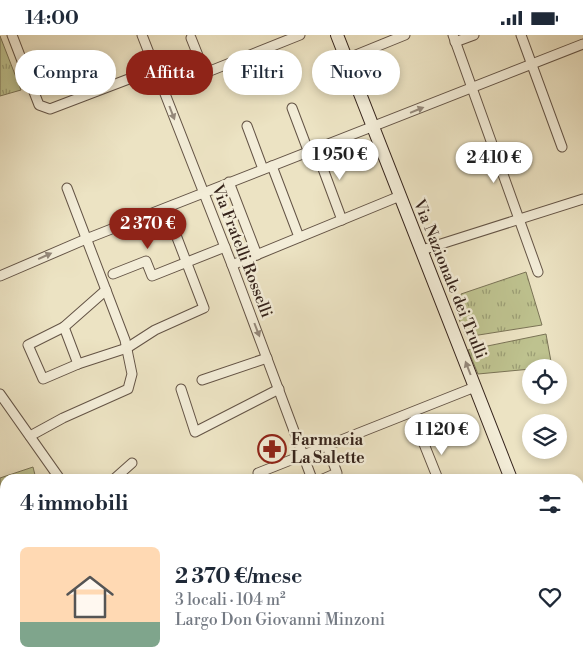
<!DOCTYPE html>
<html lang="it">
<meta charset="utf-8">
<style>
body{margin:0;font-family:"Libre Bodoni",serif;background:#f2f2f3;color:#1f2937;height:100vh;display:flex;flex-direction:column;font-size:19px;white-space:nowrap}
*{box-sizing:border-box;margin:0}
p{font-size:16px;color:#747a83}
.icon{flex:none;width:28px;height:28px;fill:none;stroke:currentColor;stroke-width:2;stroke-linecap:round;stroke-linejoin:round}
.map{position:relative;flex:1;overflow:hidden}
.drawer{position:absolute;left:0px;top:439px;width:584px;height:196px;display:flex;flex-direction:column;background:#fff;border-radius:15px 15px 0 0;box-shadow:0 2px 8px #0003}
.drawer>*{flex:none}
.guide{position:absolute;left:15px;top:15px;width:554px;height:45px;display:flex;gap:10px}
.fabs{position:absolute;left:522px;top:324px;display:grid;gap:10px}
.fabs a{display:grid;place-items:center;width:45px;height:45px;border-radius:50%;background:#fff;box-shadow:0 2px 8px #0003;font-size:25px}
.price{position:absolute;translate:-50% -42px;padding:0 11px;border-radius:18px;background:#fff;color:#222;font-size:16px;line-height:32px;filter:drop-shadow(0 1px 2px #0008)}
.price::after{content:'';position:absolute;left:50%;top:30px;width:15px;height:11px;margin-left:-8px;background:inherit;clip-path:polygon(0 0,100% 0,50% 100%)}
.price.current{background:#8f2418;color:#fff}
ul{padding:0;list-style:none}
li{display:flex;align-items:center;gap:15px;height:125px;padding:0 20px}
li span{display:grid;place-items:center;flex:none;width:140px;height:100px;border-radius:8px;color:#555}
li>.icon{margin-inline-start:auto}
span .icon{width:60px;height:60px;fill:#fffc;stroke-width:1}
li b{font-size:21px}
h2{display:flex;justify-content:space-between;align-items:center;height:60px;padding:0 20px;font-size:21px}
.pill{padding:0 18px;border-radius:22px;background:#fff;box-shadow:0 2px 8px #0003;font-size:18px;line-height:45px}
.pill.current{background:#8f2418;color:#fff}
.status{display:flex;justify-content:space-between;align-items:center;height:35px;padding:0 25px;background:#fff;direction:ltr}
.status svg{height:14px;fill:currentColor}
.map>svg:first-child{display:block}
</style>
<div class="status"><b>14:00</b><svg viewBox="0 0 49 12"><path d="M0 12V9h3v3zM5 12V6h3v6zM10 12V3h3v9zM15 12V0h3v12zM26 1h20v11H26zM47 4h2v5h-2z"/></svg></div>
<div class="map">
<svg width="583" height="634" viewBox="0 0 583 634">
<defs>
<pattern id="grass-tufts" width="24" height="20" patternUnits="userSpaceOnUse" patternTransform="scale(1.25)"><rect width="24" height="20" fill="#bec28f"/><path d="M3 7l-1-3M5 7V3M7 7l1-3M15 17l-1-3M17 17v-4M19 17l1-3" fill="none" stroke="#9b9d74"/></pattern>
</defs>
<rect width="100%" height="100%" fill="#ece3c3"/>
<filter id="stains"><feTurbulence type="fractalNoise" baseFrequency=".004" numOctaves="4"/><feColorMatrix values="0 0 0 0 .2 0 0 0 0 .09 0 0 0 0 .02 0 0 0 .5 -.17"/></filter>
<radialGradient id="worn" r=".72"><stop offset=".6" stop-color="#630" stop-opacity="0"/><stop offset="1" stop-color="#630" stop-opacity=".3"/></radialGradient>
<g fill="url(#grass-tufts)" stroke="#7a7356">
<path d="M0,1L21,55L0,61Z"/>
<path d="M526,237L542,290L466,302L452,266L461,261V259Z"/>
<path d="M546,299L552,332L478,339L468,315Z"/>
</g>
<path fill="#bec28f" stroke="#7a7356" d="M33,432L36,444H5V480L0,482V443Z"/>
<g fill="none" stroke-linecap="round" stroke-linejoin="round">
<defs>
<g id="street">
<path d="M12,0L39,70L50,74L155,34"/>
<path d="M142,0L232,230L312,444"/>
<path d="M453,0L538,237"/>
<path d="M521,0L562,112"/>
<path d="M191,3L205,38L300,0"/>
<path d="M455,7L474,0"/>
<path d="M346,24L405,0"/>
<path d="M292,73L309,118"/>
<path d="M247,91L263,134"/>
<path d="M316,115L342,185"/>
<path d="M272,131L299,202"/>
<path d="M229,147L257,220"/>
<path d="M422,215L583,164"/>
<path d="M232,230L400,161"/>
<path d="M113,239L146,226L152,241L225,212"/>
<path d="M0,241L86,204L583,9"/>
<path d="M106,255L64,292L28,310L43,344L78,329L127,313L155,295L204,273L166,174"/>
<path d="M64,292L78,329"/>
<path d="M202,345L267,323"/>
<path d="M181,354L195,397L279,354"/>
<path d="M0,359L60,444"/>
<path d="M30,401L63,383L128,354L132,339L125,305L67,153"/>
<path d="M424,409L438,444"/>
<path d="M114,444L132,428"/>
<path d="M261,444L258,438L475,352"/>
<path d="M323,444L337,438L327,411"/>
<path d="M0,494L5,493"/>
<path d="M0,509L5,507"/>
<path d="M579,525L583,523"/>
<path d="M579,550L583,548"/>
<path d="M198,630L202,634"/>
<path d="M425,630L427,634"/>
<path d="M217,634L220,630"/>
<path d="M320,634L324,630"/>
</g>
<g id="secondary">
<path d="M337,0L511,444"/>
<path d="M579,613L583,624"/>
</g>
</defs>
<use href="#street" stroke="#645446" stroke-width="11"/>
<use href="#secondary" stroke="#36241c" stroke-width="14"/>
<use href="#street" stroke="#f3edd8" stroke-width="9"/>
<use href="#secondary" stroke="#f3edd8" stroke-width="12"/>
</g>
<defs><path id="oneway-solid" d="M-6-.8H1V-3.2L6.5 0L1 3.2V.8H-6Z" transform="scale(1.25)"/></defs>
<g fill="#94887a">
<use href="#oneway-solid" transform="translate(417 75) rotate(-22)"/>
<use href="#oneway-solid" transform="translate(172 78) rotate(69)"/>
<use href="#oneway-solid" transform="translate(45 221) rotate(-24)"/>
<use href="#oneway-solid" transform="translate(257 295) rotate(69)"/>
<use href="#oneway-solid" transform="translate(468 333) rotate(-111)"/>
</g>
<defs>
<symbol id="pharmacy-ring" viewBox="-11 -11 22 22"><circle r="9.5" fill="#f3edd8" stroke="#8f2418" stroke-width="1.5"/><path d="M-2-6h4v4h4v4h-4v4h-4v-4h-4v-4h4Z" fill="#8f2418"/></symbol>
</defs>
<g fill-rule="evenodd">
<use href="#pharmacy-ring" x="256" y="398" width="32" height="32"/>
</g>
<g text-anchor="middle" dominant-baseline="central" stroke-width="5" stroke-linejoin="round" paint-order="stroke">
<g font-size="16" fill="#36241c" stroke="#f3edd8">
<text transform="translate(242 216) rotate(69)">Via Fratelli Rosselli</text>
<text transform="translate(450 244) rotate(68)">Via Nazionale dei Trulli</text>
</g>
<g font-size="16" font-weight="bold" fill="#36241c" stroke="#f3edd8" text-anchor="start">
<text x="291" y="405">Farmacia<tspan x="291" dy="18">La Salette</tspan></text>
</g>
</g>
<rect width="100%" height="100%" filter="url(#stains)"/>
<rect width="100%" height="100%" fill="url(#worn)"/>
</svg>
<div class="fabs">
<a><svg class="icon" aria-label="locate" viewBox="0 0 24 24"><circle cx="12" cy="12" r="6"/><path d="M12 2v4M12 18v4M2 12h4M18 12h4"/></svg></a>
<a><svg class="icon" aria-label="layers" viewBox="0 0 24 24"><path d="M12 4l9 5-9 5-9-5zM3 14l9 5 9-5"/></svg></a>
</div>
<b class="price" style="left:340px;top:146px">1 950 €</b>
<b class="price" style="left:494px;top:149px">2 410 €</b>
<b class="price current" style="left:148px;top:215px">2 370 €</b>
<b class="price" style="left:442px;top:421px">1 120 €</b>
<div class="guide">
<a class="pill">Compra</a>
<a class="pill current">Affitta</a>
<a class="pill">Filtri</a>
<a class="pill">Nuovo</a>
</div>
<section class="drawer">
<h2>4 immobili<svg class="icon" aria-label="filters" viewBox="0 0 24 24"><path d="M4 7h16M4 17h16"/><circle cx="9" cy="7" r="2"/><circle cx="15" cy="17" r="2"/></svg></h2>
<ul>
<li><span style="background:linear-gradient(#ffd9b3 75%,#7fa58c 0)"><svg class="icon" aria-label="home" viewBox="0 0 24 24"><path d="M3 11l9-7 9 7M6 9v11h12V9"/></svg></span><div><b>2 370 €/mese</b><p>3 locali · 104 m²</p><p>Largo Don Giovanni Minzoni</p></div><svg class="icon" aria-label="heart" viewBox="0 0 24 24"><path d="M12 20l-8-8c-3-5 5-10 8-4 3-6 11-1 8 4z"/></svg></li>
</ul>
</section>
</div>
